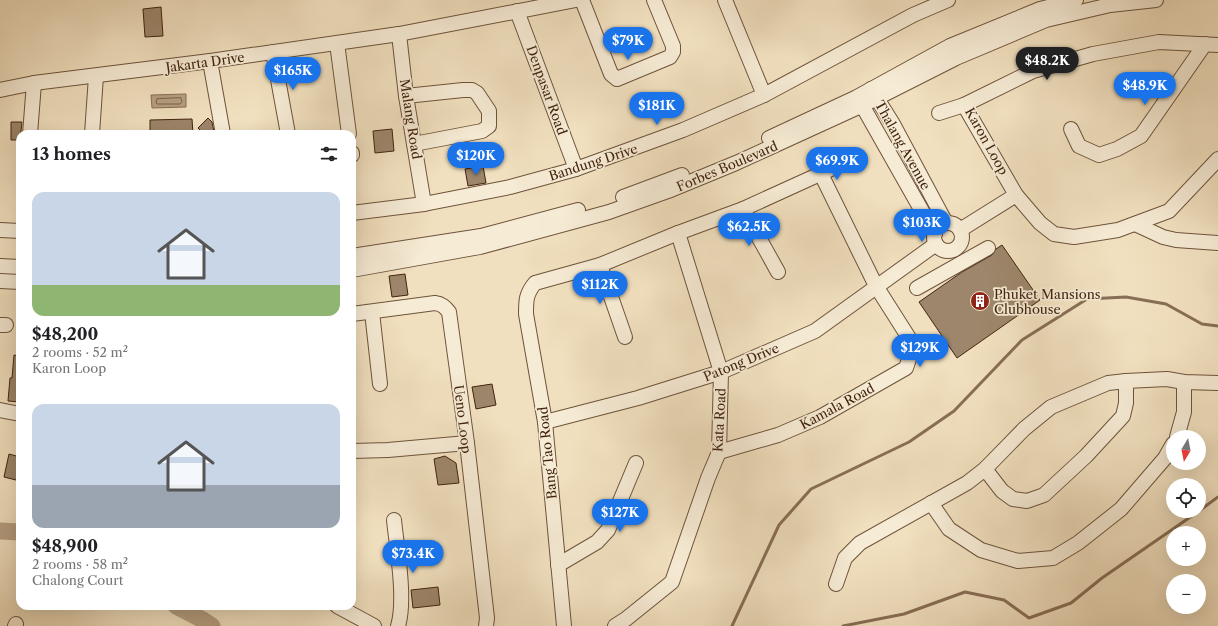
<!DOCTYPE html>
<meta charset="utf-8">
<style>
body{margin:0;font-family:"Libre Caslon Text",serif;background:#f6f6f6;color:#202124;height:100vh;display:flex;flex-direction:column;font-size:15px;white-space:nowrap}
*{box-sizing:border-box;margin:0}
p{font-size:13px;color:#757577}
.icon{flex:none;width:22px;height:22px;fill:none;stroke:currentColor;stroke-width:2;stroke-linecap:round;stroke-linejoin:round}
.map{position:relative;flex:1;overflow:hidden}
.details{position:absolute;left:16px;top:130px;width:340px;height:480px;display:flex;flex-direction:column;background:#fff;border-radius:12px;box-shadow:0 4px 16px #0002}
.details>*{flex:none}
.needle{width:26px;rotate:190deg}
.tools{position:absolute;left:1166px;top:430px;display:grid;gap:8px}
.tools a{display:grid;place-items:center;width:40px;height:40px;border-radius:50%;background:#fff;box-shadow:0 4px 16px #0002;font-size:20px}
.price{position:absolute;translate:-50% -34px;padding:0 9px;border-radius:14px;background:#1a73e8;color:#fff;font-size:13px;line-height:26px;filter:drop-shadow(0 1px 2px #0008)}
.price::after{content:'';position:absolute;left:50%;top:24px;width:12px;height:9px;margin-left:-6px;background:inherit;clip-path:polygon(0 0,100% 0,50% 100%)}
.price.current{background:#222;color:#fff}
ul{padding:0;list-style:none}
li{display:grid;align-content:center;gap:8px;height:212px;padding:0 16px}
li span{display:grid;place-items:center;height:124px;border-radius:12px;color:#555}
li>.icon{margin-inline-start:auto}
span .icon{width:72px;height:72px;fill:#fffc;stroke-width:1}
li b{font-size:17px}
h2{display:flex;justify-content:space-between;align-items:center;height:48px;padding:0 16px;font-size:17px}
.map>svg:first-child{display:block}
</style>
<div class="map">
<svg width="1218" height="626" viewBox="0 0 1218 626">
<rect width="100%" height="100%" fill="#f1e0bf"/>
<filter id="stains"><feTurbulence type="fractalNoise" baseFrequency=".005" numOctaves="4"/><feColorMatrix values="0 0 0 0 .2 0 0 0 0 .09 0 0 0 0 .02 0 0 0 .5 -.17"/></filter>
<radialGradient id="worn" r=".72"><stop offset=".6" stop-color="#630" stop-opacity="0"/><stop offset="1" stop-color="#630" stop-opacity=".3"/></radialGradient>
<path fill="#b6a083" stroke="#886e55" d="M186,94V107L152,108L151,95Z"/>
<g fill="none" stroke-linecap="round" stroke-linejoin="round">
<path stroke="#7c6249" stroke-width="1" d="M181,98L182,102L180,104H157L156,102L157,99Z"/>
<g stroke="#886e55" stroke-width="3">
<path d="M1199,511L1218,497"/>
<path d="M732,626L779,525L811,489L909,442L954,411L1022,340L1087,299L1126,297L1166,304L1202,324L1218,326"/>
<path d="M843,626L904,614L965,592L1004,600L1029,618L1071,603L1102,578L1199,511"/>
</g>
<g stroke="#b6a083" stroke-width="17">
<path d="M0,531L20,532"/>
<path d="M176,606L203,620L212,626"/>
</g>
</g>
<g fill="#9d866b" stroke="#42240f">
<path d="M161,7L163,36L145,37L143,9Z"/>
<path d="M208,118L212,122L214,132L213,134H204L198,128Z"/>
<path d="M192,119L193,134H150V120Z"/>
<path d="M11,122H22L20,140H11Z"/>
<path d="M392,129L394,151L375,153L373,131Z"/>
<path d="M483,166L486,183L468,186L465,169Z"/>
<path d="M1002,245L1040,300L957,358L919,302L962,272L992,255L996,249Z"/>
<path d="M405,274L408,295L392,297L389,276Z"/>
<path d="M14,355L20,356V402L8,401L10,378H12Z"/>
<path d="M492,384L496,405L476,409L472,387Z"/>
<path d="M9,454L20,457V481L4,477Z"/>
<path d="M445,456L456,463L459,483L438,485L434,459Z"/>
<path d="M438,587L440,605L413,608L411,590Z"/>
</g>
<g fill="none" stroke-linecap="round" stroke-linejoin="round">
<defs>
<g id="minor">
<path d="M582,0L611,74L617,79L670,57L673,52V46L654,0"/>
<path d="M725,0L764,95"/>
<path d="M517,11L576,169"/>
<path d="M399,34L406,96L424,204"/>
<path d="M337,43L349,134"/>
<path d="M1218,45L1159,42L1093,54L1033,71L964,105L1016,195L1040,223L1054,234L1074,237L1118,230L1169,211L1218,159"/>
<path d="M273,52L288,134"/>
<path d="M210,61L223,134"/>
<path d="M871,89L893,124L946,223"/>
<path d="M0,90L34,83L210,61L399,34L576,0"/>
<path d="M406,96L463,90H472L477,93L489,111V126L482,131L414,144"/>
<path d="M858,98L935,234"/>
<path d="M939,113L964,105"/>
<path d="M1071,129L1079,146L1099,155L1117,149L1141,136L1205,44"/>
<path d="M30,134L34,83"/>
<path d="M92,134L96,76"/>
<path d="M769,138L857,97L950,46L1040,9L1076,0"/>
<path d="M352,153V155"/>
<path d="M623,197L682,175"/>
<path d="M743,209L778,272"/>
<path d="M352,213L424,204L510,187L576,169L683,130L764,95L913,15L948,0"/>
<circle cx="948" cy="237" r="14"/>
<path d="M1135,224L1163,237L1176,240L1218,243"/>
<path d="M0,230L20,231"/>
<path d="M960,230L1016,195"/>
<path d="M352,256L481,236L578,210"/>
<path d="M600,265L625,337"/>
<path d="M0,266L20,267"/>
<path d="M352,270L480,247L609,212L668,191L736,163L863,105L956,58L1046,20L1110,5L1156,0"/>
<path d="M0,281L20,282"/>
<path d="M917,288L988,248"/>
<path d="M372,312L380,384"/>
<path d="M352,314L435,303C442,304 445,307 449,312L467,443L487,618L486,626"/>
<path d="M0,325H6"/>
<path d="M0,410L20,414"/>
<path d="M545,422L638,398L721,372L815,331L936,244"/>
<path d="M1177,437L1184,412V382"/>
<path d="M352,451L388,450L467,443"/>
<path d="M719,452L778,435L820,417L906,368L910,356L909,338L876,286L821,174"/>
<path d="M985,469L1002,491L1013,499L1027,501L1044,495L1086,456L1123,416L1126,403V381"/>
<path d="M931,503L949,529L981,550L1018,561L1053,558L1078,543L1121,509L1165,458L1173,444"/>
<path d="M394,520C397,549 406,600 398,626"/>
<path d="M558,565L597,542L608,530L636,463"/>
<path d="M836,584L845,558L860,543L967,483L985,469L1024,429L1051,407L1108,383L1126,381L1167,379L1184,382L1218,383"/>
<path d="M337,606L374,626"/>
<path d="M15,626L16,624"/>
<path d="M564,626L545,422L526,314C526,300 526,294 535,283L600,265L678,233L743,209L842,164"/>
<path d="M615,626L626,619L672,582L708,478L719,452L721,372L678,233"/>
</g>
</defs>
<use href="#minor" stroke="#6e533b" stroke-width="16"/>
<use href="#minor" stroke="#f6ebd5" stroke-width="14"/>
</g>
<defs>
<symbol id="building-disc" viewBox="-11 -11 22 22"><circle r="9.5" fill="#8f2418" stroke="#f6ebd5"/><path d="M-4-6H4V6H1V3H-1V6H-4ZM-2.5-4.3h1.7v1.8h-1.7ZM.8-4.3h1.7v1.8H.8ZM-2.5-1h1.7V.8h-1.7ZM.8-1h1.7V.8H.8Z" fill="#fff"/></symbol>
</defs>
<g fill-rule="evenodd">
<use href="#building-disc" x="969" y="290" width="22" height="22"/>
</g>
<g text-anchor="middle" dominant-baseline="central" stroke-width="3.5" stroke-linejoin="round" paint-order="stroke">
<g font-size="13" fill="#42240f" stroke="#f6ebd5">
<text transform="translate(205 62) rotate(-8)">Jakarta Drive</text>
<text transform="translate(547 90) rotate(70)">Denpasar Road</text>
<text transform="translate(411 119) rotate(81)">Malang Road</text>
<text transform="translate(987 141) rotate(61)">Karon Loop</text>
<text transform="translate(903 145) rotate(61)">Thalang Avenue</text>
<text transform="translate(593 162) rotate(-18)">Bandung Drive</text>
<text transform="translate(727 166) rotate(-23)">Forbes Boulevard</text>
<text transform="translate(741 362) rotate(-22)">Patong Drive</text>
<text transform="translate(837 406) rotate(-28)">Kamala Road</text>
<text transform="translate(463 419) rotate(83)">Ueno Loop</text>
<text transform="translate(719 420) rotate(-87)">Kata Road</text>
<text transform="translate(547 453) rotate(-96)">Bang Tao Road</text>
</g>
<g font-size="13" fill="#42240f" stroke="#f6ebd5" text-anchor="start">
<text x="994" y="294">Phuket Mansions<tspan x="994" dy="15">Clubhouse</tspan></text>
</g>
</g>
<rect width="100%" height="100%" filter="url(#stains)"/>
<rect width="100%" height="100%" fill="url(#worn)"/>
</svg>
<div class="tools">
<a><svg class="needle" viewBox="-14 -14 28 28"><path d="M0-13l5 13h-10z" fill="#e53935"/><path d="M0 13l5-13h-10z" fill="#757577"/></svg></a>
<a><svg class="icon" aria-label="locate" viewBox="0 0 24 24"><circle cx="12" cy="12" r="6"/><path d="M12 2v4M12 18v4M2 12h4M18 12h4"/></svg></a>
<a>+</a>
<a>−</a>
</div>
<b class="price" style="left:628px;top:61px">$79K</b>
<b class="price current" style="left:1047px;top:81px">$48.2K</b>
<b class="price" style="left:293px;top:91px">$165K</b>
<b class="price" style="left:1145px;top:106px">$48.9K</b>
<b class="price" style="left:657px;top:126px">$181K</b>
<b class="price" style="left:476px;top:176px">$120K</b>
<b class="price" style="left:837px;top:181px">$69.9K</b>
<b class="price" style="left:922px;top:243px">$103K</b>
<b class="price" style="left:749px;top:247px">$62.5K</b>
<b class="price" style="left:600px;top:305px">$112K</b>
<b class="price" style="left:920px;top:368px">$129K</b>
<b class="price" style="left:620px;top:533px">$127K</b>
<b class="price" style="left:413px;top:574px">$73.4K</b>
<section class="details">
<h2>13 homes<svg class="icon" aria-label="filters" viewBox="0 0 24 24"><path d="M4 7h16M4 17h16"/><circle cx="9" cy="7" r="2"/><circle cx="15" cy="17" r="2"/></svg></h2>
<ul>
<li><span style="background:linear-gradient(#c9d6e8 75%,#8fb573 0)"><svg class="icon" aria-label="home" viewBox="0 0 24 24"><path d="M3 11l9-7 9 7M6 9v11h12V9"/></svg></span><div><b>$48,200</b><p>2 rooms · 52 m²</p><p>Karon Loop</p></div></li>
<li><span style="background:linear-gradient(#c9d6e8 65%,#9aa5b1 0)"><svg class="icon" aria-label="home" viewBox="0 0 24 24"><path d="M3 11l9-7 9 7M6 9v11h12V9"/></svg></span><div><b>$48,900</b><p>2 rooms · 58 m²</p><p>Chalong Court</p></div></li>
</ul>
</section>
</div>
